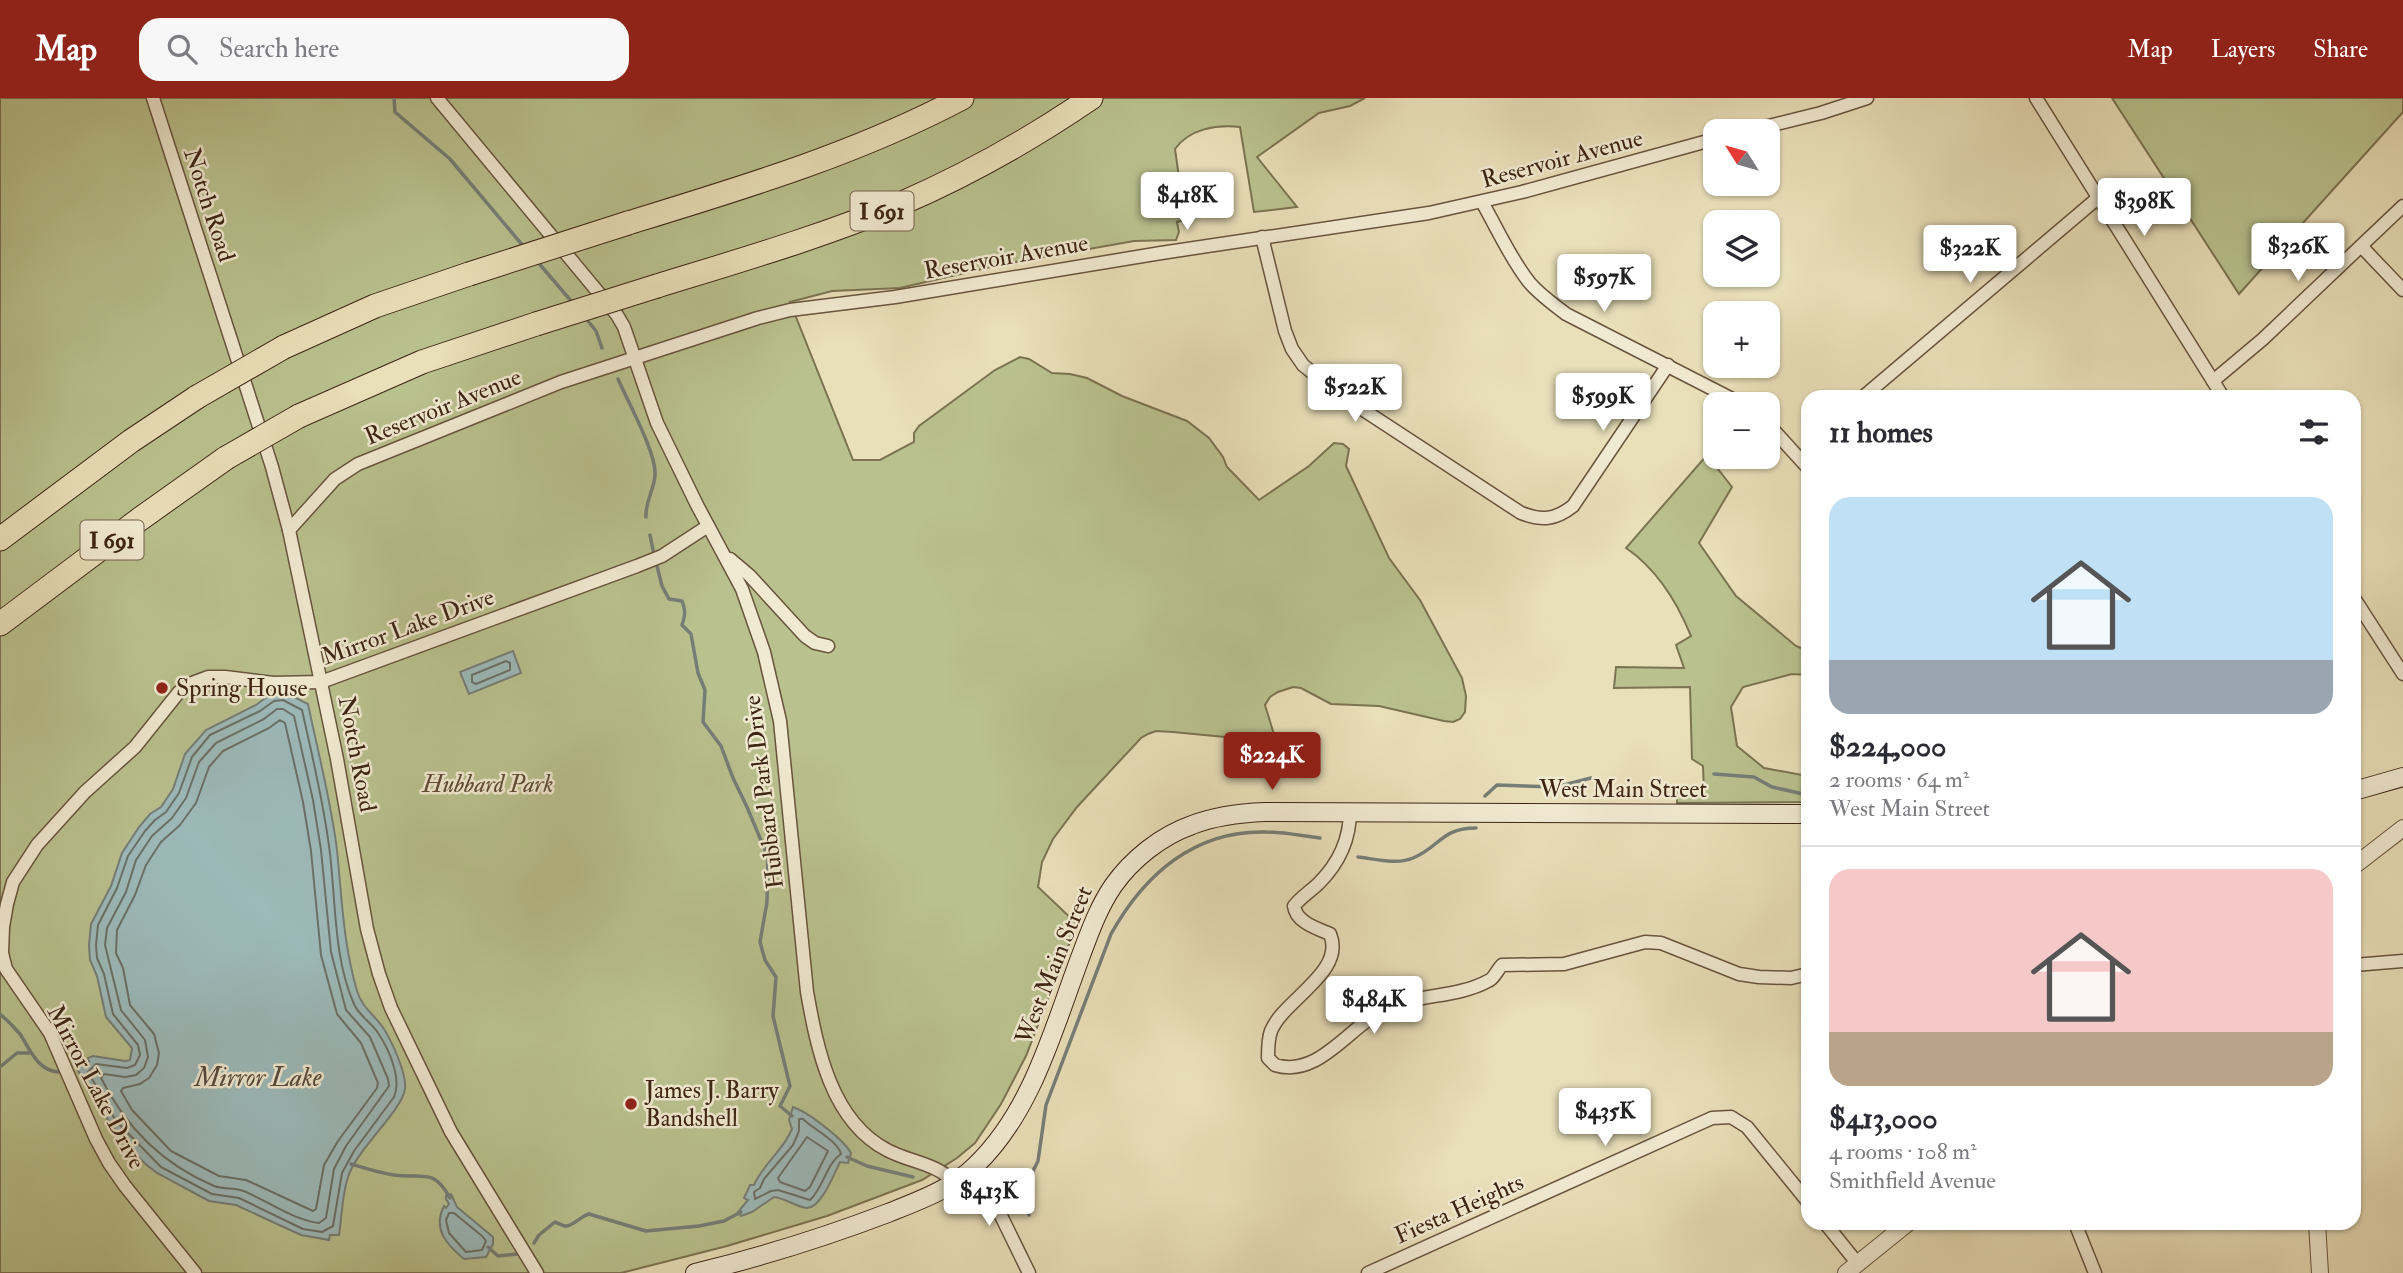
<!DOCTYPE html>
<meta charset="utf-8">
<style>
body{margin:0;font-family:"IM FELL Double Pica",serif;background:#f7f7f7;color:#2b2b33;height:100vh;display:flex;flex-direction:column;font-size:26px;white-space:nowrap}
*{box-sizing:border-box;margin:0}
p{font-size:23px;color:#7c7c81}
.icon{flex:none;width:38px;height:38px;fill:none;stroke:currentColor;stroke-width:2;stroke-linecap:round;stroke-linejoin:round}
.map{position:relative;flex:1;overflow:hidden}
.drawer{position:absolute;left:1801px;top:292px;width:560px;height:840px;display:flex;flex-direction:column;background:#fff;border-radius:21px;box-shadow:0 2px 5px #0004}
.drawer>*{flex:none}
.needle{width:46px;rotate:307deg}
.buttons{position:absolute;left:1703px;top:21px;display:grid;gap:14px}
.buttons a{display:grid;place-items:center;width:77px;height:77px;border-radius:14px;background:#fff;box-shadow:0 2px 5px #0004;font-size:35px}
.price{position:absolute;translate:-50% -60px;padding:0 16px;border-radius:7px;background:#fff;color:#222;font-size:23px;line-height:46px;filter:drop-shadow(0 2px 4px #0008)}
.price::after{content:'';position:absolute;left:50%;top:42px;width:21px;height:16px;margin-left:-10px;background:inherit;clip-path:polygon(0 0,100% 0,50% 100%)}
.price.active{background:#8f2418;color:#fff}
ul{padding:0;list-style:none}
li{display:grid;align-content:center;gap:14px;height:371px;padding:0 28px}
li+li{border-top:2px solid #e1e1e2}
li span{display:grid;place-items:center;height:217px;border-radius:21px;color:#555}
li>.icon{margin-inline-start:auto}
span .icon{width:126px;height:126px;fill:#fffc;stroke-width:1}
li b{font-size:30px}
h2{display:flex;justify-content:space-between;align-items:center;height:84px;padding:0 28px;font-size:30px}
header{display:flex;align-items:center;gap:42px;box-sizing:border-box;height:98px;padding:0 35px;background:#8f2418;color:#fff}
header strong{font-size:33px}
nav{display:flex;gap:38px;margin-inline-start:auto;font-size:24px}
.search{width:490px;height:63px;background:#f7f7f7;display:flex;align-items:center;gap:18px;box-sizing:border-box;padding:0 24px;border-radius:21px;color:#7c7c81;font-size:26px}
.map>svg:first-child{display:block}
</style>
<header>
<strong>Map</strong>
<div class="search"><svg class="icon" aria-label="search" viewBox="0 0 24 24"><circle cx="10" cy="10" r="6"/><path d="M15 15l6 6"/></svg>Search here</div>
<nav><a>Map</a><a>Layers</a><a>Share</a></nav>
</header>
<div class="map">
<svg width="2403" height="1175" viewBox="0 0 2403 1175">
<rect width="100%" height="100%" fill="#e9dfb9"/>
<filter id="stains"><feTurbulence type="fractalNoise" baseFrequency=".00286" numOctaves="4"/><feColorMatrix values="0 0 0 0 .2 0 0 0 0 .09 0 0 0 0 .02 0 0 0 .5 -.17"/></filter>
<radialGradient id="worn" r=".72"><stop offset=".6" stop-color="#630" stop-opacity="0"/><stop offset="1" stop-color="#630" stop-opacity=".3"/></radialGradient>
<g fill="#b9c18e" stroke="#7b7351" stroke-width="2">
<path d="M0,0H1365L1350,8L1319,15L1257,59L1297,109L1254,114L1240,29C1217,26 1189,31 1175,51L1185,122L1177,124L1179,134L1176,142L1134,143L999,167L900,190L832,193L790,204L853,362H880L914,344V335L919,328L995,272L1020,259L1029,261L1052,275L1070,276L1087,280L1122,298L1187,323L1209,340L1223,359L1227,369L1259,402L1309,368L1334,345L1343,346L1349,351L1346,368L1389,460L1420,502L1462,580L1466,598L1465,614L1460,621L1453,624L1444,623L1379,608L1331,606L1301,590L1293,589L1278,594L1270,599L1265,607L1276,643L1270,667L1262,671L1255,667L1240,648L1225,639L1173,634L1156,633L1148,636L1141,640L1077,709L1053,741L1042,764L1038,789L1077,826L1026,958L1001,1006L975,1045L957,1060L922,1082L827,1118L727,1148L621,1175H0Z"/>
<path d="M2112,0H2403V14L2239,196Z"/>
<path d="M1707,357L1732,389L1699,445L1736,498L1796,548L1808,553V577L1792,576L1743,589L1731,609L1737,648L1764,670L1808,678V704L1677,705V693L1704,694L1703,668L1692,661L1690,589L1614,590L1616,569L1684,570L1676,547L1691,538C1677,504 1657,471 1626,450Z"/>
</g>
<g fill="#9cbaba" stroke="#767e78" stroke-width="2">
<path d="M513,553L521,575L469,596L460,574Z"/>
<path d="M284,594L308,606C318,654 331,703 337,752C342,801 343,844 357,893C362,910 375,917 384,931C392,944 407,976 405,991C402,1013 356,1052 348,1079C342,1097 342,1118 339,1137H330L329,1142L301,1137L236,1107L209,1103L157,1075C120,1049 98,1006 75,968L89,964L88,960L93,958L125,963L130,962L132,950L106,919L97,878L90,862L89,847L91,826L111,788L122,755L139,729L150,716L161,709L173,691L185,656L206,632L256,607L271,596Z"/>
<path d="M793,1009C808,1014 843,1041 851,1055L848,1065L840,1064C834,1076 821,1110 807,1110C796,1109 785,1100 774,1099L752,1114L741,1118L738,1114L748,1102L744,1100L750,1087H754C763,1066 783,1053 792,1031L789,1022Z"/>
<path d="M451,1096L457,1109L493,1139V1146L486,1159L464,1161C447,1147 432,1131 444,1108L446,1110L449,1106L446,1101V1098Z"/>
</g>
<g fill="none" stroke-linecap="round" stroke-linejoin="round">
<g stroke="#6c7067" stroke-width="2">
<path d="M506,563L510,565V572L476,586L472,584V577Z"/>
<path d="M283,602L302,612C312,657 323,702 329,748C336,798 333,860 354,906C359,918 371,924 378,935C389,951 402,981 394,999L354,1053L342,1075L333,1128L322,1134L303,1131L239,1100L212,1096L161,1069L116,1023L88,974L96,966L127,970L135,967L140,957L138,947L113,916L104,876L97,860L96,847L98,827L117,790L128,758L145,733L155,722L166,714L179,695L192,659L210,637L260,613L274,603Z"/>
<path d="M277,611H283L294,618L313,702L321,752L331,854L346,912L370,939L388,981L389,988L346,1048L334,1071L326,1120L319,1125C294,1122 269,1104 246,1094C236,1089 225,1092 214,1088C162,1066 126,1030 101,980L104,976L125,979L136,977L144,970L148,959L145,942L121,912L105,847L107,830L126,794L136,762L152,738L172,720L186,700L199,664L216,645L264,621Z"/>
<path d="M280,622L285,625L303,704L311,753L321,857L337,916L361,945L378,985L377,990L338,1043L324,1067L316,1111L313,1113L246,1082L219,1078L171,1053L132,1012L121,993L123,990L140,986L149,980L157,967L159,955L154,936L130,907L123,870L116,855L117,832L135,797L146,767L161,744L180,727L196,705L209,669L223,653L269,630Z"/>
<path d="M799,1021H803C813,1031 838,1043 841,1056C826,1066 824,1089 810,1102L778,1092L771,1093L755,1101L754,1094L760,1090L764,1081L793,1047L799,1033Z"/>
<path d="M807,1039L828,1053L810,1089L805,1093L780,1084L778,1080Z"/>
<path d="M449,1115H454L482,1138L486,1143L482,1152L466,1154L449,1135L446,1122Z"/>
</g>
<g stroke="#767e78" stroke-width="3.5">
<path d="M394,0L395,14L450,61L524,149"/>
<path d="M536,162L572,204"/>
<path d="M584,218L596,233L602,250"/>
<path d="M618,281C627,302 657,356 655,377C654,393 645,403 646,419"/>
<path d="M650,437L654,457"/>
<path d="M656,464L662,488L669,501L682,503C686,512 685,518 682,527L691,536L698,575L705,592L703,624L721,648L733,680L747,709L768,759L767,804L760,844L765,862L776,879L773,918L790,988L780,1008L792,1018"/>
<path d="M1714,676L1754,679L1772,689L1808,697"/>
<path d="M1485,698L1497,687L1556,689L1591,680"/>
<path d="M1358,759C1375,761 1398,767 1413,760C1440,749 1441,730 1476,730"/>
<path d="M0,916C7,922 14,929 20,936C30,951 37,972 58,974"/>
<path d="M0,969L17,955H30"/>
<path d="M847,1059L867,1068L913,1079"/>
<path d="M351,1066C365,1070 380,1075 394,1077C422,1081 433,1069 450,1100"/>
<path d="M1003,1082L1028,1083"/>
<path d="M1029,1117L1028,1083L1038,1063L1046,1007L1111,836C1144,777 1194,732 1266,734C1284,734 1302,738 1320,740"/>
<path d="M534,1145L539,1137L555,1124C558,1125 561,1127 565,1128C572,1129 581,1118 589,1116L646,1133L699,1128L724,1123L741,1114"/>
<path d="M488,1149L498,1158L517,1156"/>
</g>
<defs>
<g id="minor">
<path d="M153,0L272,369L289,432L337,661L367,831L379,876L391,910L451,1034L537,1175"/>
<path d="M437,0L617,217L624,229L657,325L697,407L742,491L764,554L780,623L807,894C817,950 831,1023 887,1052C909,1064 936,1065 954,1084"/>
<path d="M2036,0L2223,299"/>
<path d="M1748,33L1821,15L1867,0"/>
<path d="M1482,104C1497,130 1510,160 1529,184C1539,196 1553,206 1566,216L1742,306"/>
<path d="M1262,139L1285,233L1292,251L1303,267L1336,294L1521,415C1542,423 1555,422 1573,408L1668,267"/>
<path d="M2361,148L2403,192"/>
<path d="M2213,283L2263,241L2403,108"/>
<path d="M1863,299L2099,99"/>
<path d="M1768,326L1808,370"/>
<path d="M289,432L335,381L358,366L561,284L758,220L790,212L895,199L1161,155L1429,115L1522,94L1715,41"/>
<path d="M730,461L750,478L805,538L815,545L828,548"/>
<path d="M2354,500L2403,576"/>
<path d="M1350,713C1350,741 1339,765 1319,785C1311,793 1301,799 1294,808C1296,824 1316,830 1330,836C1346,874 1284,901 1271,933C1268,941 1268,951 1268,960L1275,967C1317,980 1347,932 1380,914C1413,895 1455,901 1488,883C1494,881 1497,872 1502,867L1564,866L1645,844L1661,845L1739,876L1759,879L1791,880L1808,876"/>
<path d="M2354,867L2403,863"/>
<path d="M974,1070L986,1087L1029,1175"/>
<path d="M1825,1125L1858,1166"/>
<path d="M2075,1125L2095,1175"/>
<path d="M195,1175L125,1088L109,1065L96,1041L50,935L6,871L2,855L3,829L7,806L13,784L37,747L85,694L135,649L179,594L192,585L208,579H225L273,585L321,584L637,468L662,458L708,428"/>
<path d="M1368,1175L1712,1020L1731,1019L1747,1029L1808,1104"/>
</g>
<g id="tertiary">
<path d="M2354,768L2403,730"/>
<path d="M2317,1125L2320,1175"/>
<path d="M1846,1175L1908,1125"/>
</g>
<g id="secondary">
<path d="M2354,693L2403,679"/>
<path d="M695,1175C761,1159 825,1139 888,1115C918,1103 952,1091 976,1067C1032,1013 1053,932 1080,860C1089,836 1098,810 1113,788C1132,761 1161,738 1192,727C1215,718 1240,715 1265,714L1808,716"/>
</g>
<g id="motorway">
<path d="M628,125C742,90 856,56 962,0"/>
<path d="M657,188C738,163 821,139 900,106C967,77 1031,41 1091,0"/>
<path d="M284,249L375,208L469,176"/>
<path d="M299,318L422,264L536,226"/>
<path d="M0,441L131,343L197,299"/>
<path d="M0,526L140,421L226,360"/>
</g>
</defs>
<use href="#minor" stroke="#68543d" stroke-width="15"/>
<use href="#tertiary" stroke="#68543d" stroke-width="18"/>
<use href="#secondary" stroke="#3d2514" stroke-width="20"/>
<use href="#motorway" stroke="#3d2514" stroke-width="25"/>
<use href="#minor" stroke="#f1ead2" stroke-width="12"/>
<use href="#tertiary" stroke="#f1ead2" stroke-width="16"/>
<use href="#secondary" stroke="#f1ead2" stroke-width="18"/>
<use href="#motorway" stroke="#e9dfb9" stroke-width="23"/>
<defs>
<g id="motorway-bridge">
<path d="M469,176L628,125"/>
<path d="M536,226L657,188"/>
<path d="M197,299L284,249"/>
<path d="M226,360L299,318"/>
</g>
</defs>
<use href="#motorway-bridge" stroke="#3d2514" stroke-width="25" stroke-linecap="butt"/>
<use href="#motorway-bridge" stroke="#e9dfb9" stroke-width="23"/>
</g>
<g fill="#8f2418" stroke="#f1ead2" stroke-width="2.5">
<circle cx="162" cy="590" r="7"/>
<circle cx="631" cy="1006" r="7"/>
</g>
<g text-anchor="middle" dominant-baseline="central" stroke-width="5" stroke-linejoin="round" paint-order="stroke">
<g fill="#f1ead2" stroke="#73604d" stroke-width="2">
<rect x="850.5" y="93.5" width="63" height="39" rx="5"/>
<rect x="80.5" y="422.5" width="63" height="39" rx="5"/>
</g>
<g font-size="23" font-weight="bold" fill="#3d2514">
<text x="882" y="113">I 691</text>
<text x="112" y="442">I 691</text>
</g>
<g font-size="24" fill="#3d2514" stroke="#f1ead2">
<text transform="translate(1562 61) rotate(-15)">Reservoir Avenue</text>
<text transform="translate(209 107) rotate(72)">Notch Road</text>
<text transform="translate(1006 159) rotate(-10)">Reservoir Avenue</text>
<text transform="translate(443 309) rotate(-22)">Reservoir Avenue</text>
<text transform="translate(408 529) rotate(-20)">Mirror Lake Drive</text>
<text transform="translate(357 656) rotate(79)">Notch Road</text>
<text x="1623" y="691">West Main Street</text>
<text transform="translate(764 694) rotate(-97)">Hubbard Park Drive</text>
<text transform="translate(1054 867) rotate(-68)">West Main Street</text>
<text transform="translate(96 989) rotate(62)">Mirror Lake Drive</text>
<text transform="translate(1459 1111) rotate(-24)">Fiesta Heights</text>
</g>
<g font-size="24" fill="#3d2514" stroke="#f1ead2" text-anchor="start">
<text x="176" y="590">Spring House</text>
<text x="645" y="992">James J. Barry<tspan x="645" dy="28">Bandshell</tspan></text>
</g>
<g font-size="24" font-style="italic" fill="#5c4c32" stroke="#f1ead2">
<text x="488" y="686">Hubbard Park</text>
</g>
<g font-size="26" font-style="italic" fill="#554a3e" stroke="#f1ead2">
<text x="258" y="980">Mirror Lake</text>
</g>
</g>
<rect width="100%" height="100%" filter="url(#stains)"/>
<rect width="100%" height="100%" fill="url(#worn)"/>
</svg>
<div class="buttons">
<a><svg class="needle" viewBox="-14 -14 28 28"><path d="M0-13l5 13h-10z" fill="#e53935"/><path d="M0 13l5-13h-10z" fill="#7c7c81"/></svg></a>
<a><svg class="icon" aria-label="layers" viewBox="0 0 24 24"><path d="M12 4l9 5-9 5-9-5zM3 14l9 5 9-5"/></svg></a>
<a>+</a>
<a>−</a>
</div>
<b class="price" style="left:1187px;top:134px">$418K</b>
<b class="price" style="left:2144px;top:140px">$398K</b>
<b class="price" style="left:2298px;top:185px">$326K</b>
<b class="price" style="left:1970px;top:187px">$322K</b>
<b class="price" style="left:1604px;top:216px">$597K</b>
<b class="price" style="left:1355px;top:326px">$522K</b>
<b class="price" style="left:1603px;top:335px">$599K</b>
<b class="price active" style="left:1272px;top:694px">$224K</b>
<b class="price" style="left:1374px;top:938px">$484K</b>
<b class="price" style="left:1605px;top:1050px">$435K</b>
<b class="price" style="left:989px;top:1130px">$413K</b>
<section class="drawer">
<h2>11 homes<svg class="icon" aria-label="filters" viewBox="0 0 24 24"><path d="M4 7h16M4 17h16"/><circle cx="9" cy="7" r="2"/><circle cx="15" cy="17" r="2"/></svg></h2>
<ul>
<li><span style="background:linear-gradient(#bfe0f5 75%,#9aa5b1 0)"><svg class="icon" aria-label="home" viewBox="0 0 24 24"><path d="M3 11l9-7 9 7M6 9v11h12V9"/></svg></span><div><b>$224,000</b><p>2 rooms · 64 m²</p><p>West Main Street</p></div></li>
<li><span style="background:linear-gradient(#f6c9c9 75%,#b9a48a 0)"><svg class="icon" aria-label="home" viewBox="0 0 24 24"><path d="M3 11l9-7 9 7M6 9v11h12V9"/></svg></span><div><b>$413,000</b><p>4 rooms · 108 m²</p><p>Smithfield Avenue</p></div></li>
</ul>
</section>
</div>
